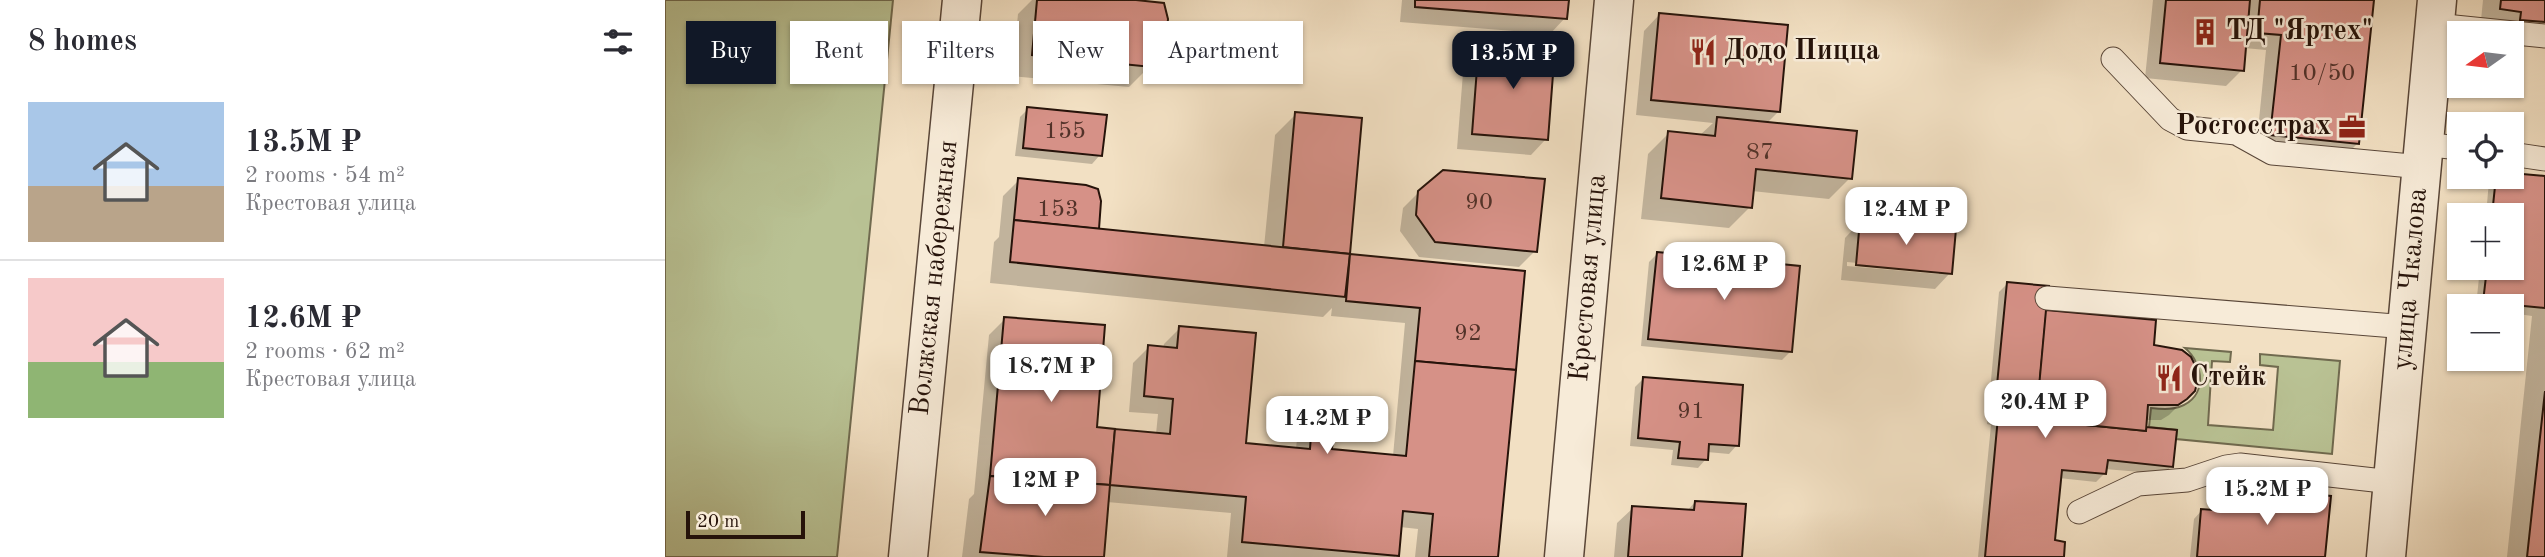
<!DOCTYPE html>
<meta charset="utf-8">
<style>
body{margin:0;font-family:"Old Standard TT",serif;background:#f2f2f3;color:#2b2b33;height:100vh;display:flex;flex-direction:column;font-size:26px;white-space:nowrap}
*{box-sizing:border-box;margin:0}
p{font-size:23px;color:#7c7c81}
.icon{flex:none;width:38px;height:38px;fill:none;stroke:currentColor;stroke-width:2;stroke-linecap:round;stroke-linejoin:round}
.map{position:relative;flex:1;overflow:hidden}
.sheet{display:flex;flex-direction:column;background:#fff;width:665px}
.sheet>*{flex:none}
.banner{position:absolute;left:21px;top:21px;width:665px;height:63px;display:flex;gap:14px}
.needle{width:46px;rotate:256deg}
.fabs{position:absolute;left:1782px;top:21px;display:grid;gap:14px}
.fabs a{display:grid;place-items:center;width:77px;height:77px;border-radius:0px;background:#fff;box-shadow:0 2px 5px #0004;font-size:35px}
.scale{position:absolute;left:21px;bottom:18px;width:119px;box-sizing:border-box;padding-left:7px;border:4px solid #26130a;border-top:0;font-size:19px;line-height:24px;white-space:nowrap;color:#26130a;-webkit-text-stroke:5px #f7ebd8;paint-order:stroke}
.price{position:absolute;translate:-50% -60px;padding:0 16px;border-radius:14px;background:#fff;color:#222;font-size:23px;line-height:46px;filter:drop-shadow(0 2px 4px #0008)}
.price::after{content:'';position:absolute;left:50%;top:42px;width:21px;height:16px;margin-left:-10px;background:inherit;clip-path:polygon(0 0,100% 0,50% 100%)}
.price.on{background:#111827;color:#fff}
ul{padding:0;list-style:none}
li{display:flex;align-items:center;gap:21px;height:175px;padding:0 28px}
li+li{border-top:2px solid #e1e1e2}
li span{display:grid;place-items:center;flex:none;width:196px;height:140px;border-radius:0px;color:#555}
li>.icon{margin-inline-start:auto}
span .icon{width:84px;height:84px;fill:#fffc;stroke-width:1}
li b{font-size:30px}
h2{display:flex;justify-content:space-between;align-items:center;height:84px;padding:0 28px;font-size:30px}
.chip{padding:0 24px;border-radius:0px;background:#fff;box-shadow:0 2px 5px #0004;font-size:24px;line-height:63px}
.chip.on{background:#111827;color:#fff}
main{display:flex;flex:1;min-height:0}
.map>svg:first-child{display:block}
</style>
<main>
<section class="sheet">
<h2>8 homes<svg class="icon" aria-label="filters" viewBox="0 0 24 24"><path d="M4 7h16M4 17h16"/><circle cx="9" cy="7" r="2"/><circle cx="15" cy="17" r="2"/></svg></h2>
<ul>
<li><span style="background:linear-gradient(#a9c7e8 60%,#b9a48a 0)"><svg class="icon" aria-label="home" viewBox="0 0 24 24"><path d="M3 11l9-7 9 7M6 9v11h12V9"/></svg></span><div><b>13.5M ₽</b><p>2 rooms · 54 m²</p><p>Крестовая улица</p></div></li>
<li><span style="background:linear-gradient(#f6c9c9 60%,#8fb573 0)"><svg class="icon" aria-label="home" viewBox="0 0 24 24"><path d="M3 11l9-7 9 7M6 9v11h12V9"/></svg></span><div><b>12.6M ₽</b><p>2 rooms · 62 m²</p><p>Крестовая улица</p></div></li>
</ul>
</section>
<div class="map">
<svg width="1880" height="557" viewBox="0 0 1880 557">
<rect width="100%" height="100%" fill="#f2e0c3"/>
<filter id="stains"><feTurbulence type="fractalNoise" baseFrequency=".00286" numOctaves="4"/><feColorMatrix values="0 0 0 0 .2 0 0 0 0 .09 0 0 0 0 .02 0 0 0 .5 -.17"/></filter>
<radialGradient id="worn" r=".72"><stop offset=".6" stop-color="#630" stop-opacity="0"/><stop offset="1" stop-color="#630" stop-opacity=".3"/></radialGradient>
<g fill="#b9c294" stroke="#706a4f" stroke-width="2">
<path d="M0,0H228L172,557H0Z"/>
<path d="M1520,348L1566,352L1565,362L1547,361L1543,425L1608,430L1613,367L1595,365V354L1675,361L1667,454L1511,439L1512,430L1484,427L1486,408C1495,409 1506,410 1514,407C1543,397 1539,364 1520,348Z"/>
</g>
<g fill="#0003" fill-rule="evenodd">
<path d="M367,0H456L493,58L464,87L347,76L353,14Z"/>
<path d="M737,0H902L900,18L885,34L735,22Z"/>
<path d="M1488,0H1707L1693,143L1677,159L1591,150L1601,50L1579,48L1577,70L1561,86L1480,78Z"/>
<path d="M1818,0H1880V37L1815,30Z"/>
<path d="M994,15L1113,112L1101,124L1185,178L1164,199L1087,191L1085,207L1064,228L976,219L983,154L1004,133L1034,136L1048,123L971,115L979,31Z"/>
<path d="M814,44L881,139L866,155L792,149L799,60Z"/>
<path d="M363,109L435,155L427,164L350,156L355,117Z"/>
<path d="M631,114L695,120L682,260L685,256L858,273L831,557H750L753,529L735,527L730,557H562L566,513L442,502L437,557H297L304,499L309,494L324,335L340,319L430,429L491,434L493,414L464,412L468,363L484,347L498,348L499,344L515,328L579,445L631,449L632,439L648,423L665,451L728,456L740,323L666,316L667,308L658,317L325,283L329,242L334,237L338,196L354,180L433,230L599,247L610,135Z"/>
<path d="M1829,177L1880,178V557H1842L1867,316L1846,313V306H1811L1815,268H1846V215H1821L1824,181Z"/>
<path d="M754,192L870,251L854,267L754,257L735,231L738,208Z"/>
<path d="M1195,222L1285,273L1270,289L1176,280L1180,238ZM1182,262L1274,271V274L1182,266Z"/>
<path d="M992,254L1125,352L1117,360L976,346L984,262Z"/>
<path d="M1342,284L1379,312L1487,347L1521,398L1504,415L1496,420H1480L1479,432L1507,466L1498,474L1440,469V473L1431,482L1394,478L1389,542L1397,557H1313L1326,425L1322,424L1334,292Z"/>
<path d="M978,379L1072,445L1064,454L1042,452L1041,459L1033,468L1006,465L1008,450L965,446L970,387Z"/>
<path d="M1578,489L1658,557H1525L1529,519L1537,510L1568,514L1570,498Z"/>
<path d="M1030,502L1075,557H949L952,523L968,508L1021,512Z"/>
</g>
<g fill="#d69187" stroke="#26130a" stroke-width="2">
<path d="M372,0H471L499,3L503,19L500,47L495,59L487,67L367,55Z"/>
<path d="M750,0H904L902,19L750,7Z"/>
<path d="M1501,0H1585L1579,71L1495,63Z"/>
<path d="M1595,0H1709L1694,144L1605,135L1616,35L1592,33Z"/>
<path d="M1836,0H1880V22L1855,20L1856,12L1835,9Z"/>
<path d="M994,13L1123,25L1115,112L986,100Z"/>
<path d="M814,42L890,48L883,140L807,134Z"/>
<path d="M362,107L442,115L437,156L358,148Z"/>
<path d="M630,112L697,118L685,254L618,247Z"/>
<path d="M1052,117L1192,131L1187,179L1091,169L1087,208L996,198L1003,131L1050,136Z"/>
<path d="M778,170L880,179L872,252L770,242L751,215L753,191Z"/>
<path d="M1846,173L1880,176V308L1818,302L1822,268H1846V215H1827L1831,177H1846Z"/>
<path d="M353,178L421,185L433,189L436,201L434,229L349,220Z"/>
<path d="M349,220L685,254L680,297L345,262Z"/>
<path d="M1195,220L1291,229L1287,274L1191,265Z"/>
<path d="M992,252L1135,266L1127,352L983,339Z"/>
<path d="M685,254L860,271L851,370L750,361L755,308L681,301Z"/>
<path d="M1342,282L1384,286L1371,420L1481,431V427L1512,430L1508,467L1443,460L1441,474L1397,470L1390,540L1400,542L1399,557H1320L1333,417L1329,416Z"/>
<path d="M1381,310L1491,320L1489,345L1517,350L1526,357L1531,367L1533,379L1530,391L1522,399L1513,405H1483L1481,431L1371,420Z"/>
<path d="M339,317L440,325L432,427L450,429L445,485L325,476Z"/>
<path d="M514,326L591,333L581,443L645,449L647,421L670,423L667,449L741,456L750,361L851,370L833,557H764L768,514L738,511L734,556L577,542L581,497L445,485L450,429L505,434L508,399L479,396L483,345L512,348Z"/>
<path d="M978,377L1078,385L1074,446L1044,444L1043,460L1013,458L1015,442L973,438Z"/>
<path d="M1880,391V557H1862Z"/>
<path d="M325,476L445,485L439,557H379L315,552Z"/>
<path d="M1578,488L1666,496L1660,557H1532L1536,509L1575,512Z"/>
<path d="M1030,501L1081,504L1077,557H963L967,506L1029,510Z"/>
</g>
<g fill="none" stroke-linecap="round" stroke-linejoin="round">
<defs>
<g id="service">
<path d="M1770,25L1880,36"/>
<path d="M1448,59L1505,119L1522,128L1571,133L1607,153L1757,167"/>
<path d="M1758,144L1794,148"/>
<path d="M1846,154L1880,159"/>
<path d="M1382,298L1742,327"/>
<path d="M1414,512L1473,484L1522,480L1561,467L1575,465L1727,482"/>
</g>
<g id="tertiary">
<path d="M243,557L297,0"/>
<path d="M899,557L949,0"/>
<path d="M1721,557L1772,0"/>
</g>
</defs>
<use href="#service" stroke="#594638" stroke-width="25"/>
<use href="#tertiary" stroke="#594638" stroke-width="41"/>
<use href="#service" stroke="#f7ebd8" stroke-width="23"/>
<use href="#tertiary" stroke="#f7ebd8" stroke-width="38"/>
</g>
<defs>
<symbol id="building-bare" viewBox="-9 -9 18 18"><path d="M-4-6H4V6H1V3H-1V6H-4ZM-2.5-4.3h1.7v1.8h-1.7ZM.8-4.3h1.7v1.8H.8ZM-2.5-1h1.7V.8h-1.7ZM.8-1h1.7V.8H.8Z" fill="#8f2418" stroke="#f7ebd8" stroke-width="2.5" paint-order="stroke"/></symbol>
<symbol id="restaurant-bare" viewBox="-9 -9 18 18"><path d="M-5-6h1v4h1v-4h1v4h1v-4h1v5L-1.5 .5V6h-2V.5L-5-1ZM5-6V6H3V1.5H1.5Q1.5-4 5-6Z" fill="#8f2418" stroke="#f7ebd8" stroke-width="2.5" paint-order="stroke"/></symbol>
<symbol id="office-bare" viewBox="-9 -9 18 18"><path d="M-6-3h4V-5.5h4V-3h4V5H-6ZM-1-4.5V-3h2v-1.5ZM-6 0V1H6V0Z" fill="#8f2418" stroke="#f7ebd8" stroke-width="2.5" paint-order="stroke"/></symbol>
</defs>
<g fill-rule="evenodd">
<use href="#building-bare" x="1521" y="13" width="38" height="38"/>
<use href="#restaurant-bare" x="1019" y="33" width="38" height="38"/>
<use href="#office-bare" x="1668" y="108" width="38" height="38"/>
<use href="#restaurant-bare" x="1485" y="359" width="38" height="38"/>
</g>
<g text-anchor="middle" dominant-baseline="central" stroke-width="5" stroke-linejoin="round" paint-order="stroke">
<g font-size="24" fill="#523229">
<text x="1657" y="74">10/50</text>
<text x="400" y="132">155</text>
<text x="1095" y="153">87</text>
<text x="814" y="203">90</text>
<text x="393" y="210">153</text>
<text x="803" y="334">92</text>
<text x="1026" y="412">91</text>
</g>
<g font-size="28" font-weight="bold" fill="#26130a" stroke="#f7ebd8" text-anchor="start">
<text x="1561" y="32">ТД "Яртех"</text>
<text x="1059" y="52">Додо Пицца</text>
<text x="1666" y="127" text-anchor="end">Росгосстрах</text>
<text x="1525" y="378">Стейк</text>
</g>
<g font-size="28" fill="#26130a" stroke="#f7ebd8">
<text transform="translate(270 278) rotate(-84)">Волжская набережная</text>
<text transform="translate(924 278) rotate(-85)">Крестовая улица</text>
<text transform="translate(1746 279) rotate(-85)">улица Чкалова</text>
</g>
</g>
<rect width="100%" height="100%" filter="url(#stains)"/>
<rect width="100%" height="100%" fill="url(#worn)"/>
</svg>
<div class="fabs">
<a><svg class="needle" viewBox="-14 -14 28 28"><path d="M0-13l5 13h-10z" fill="#e53935"/><path d="M0 13l5-13h-10z" fill="#7c7c81"/></svg></a>
<a><svg class="icon" aria-label="locate" viewBox="0 0 24 24"><circle cx="12" cy="12" r="6"/><path d="M12 2v4M12 18v4M2 12h4M18 12h4"/></svg></a>
<a>+</a>
<a>−</a>
</div>
<div class="scale">20 m</div>
<b class="price on" style="left:848px;top:91px">13.5M ₽</b>
<b class="price" style="left:1241px;top:247px">12.4M ₽</b>
<b class="price" style="left:1059px;top:302px">12.6M ₽</b>
<b class="price" style="left:386px;top:404px">18.7M ₽</b>
<b class="price" style="left:1380px;top:440px">20.4M ₽</b>
<b class="price" style="left:662px;top:456px">14.2M ₽</b>
<b class="price" style="left:380px;top:518px">12M ₽</b>
<b class="price" style="left:1602px;top:527px">15.2M ₽</b>
<div class="banner">
<a class="chip on">Buy</a>
<a class="chip">Rent</a>
<a class="chip">Filters</a>
<a class="chip">New</a>
<a class="chip">Apartment</a>
</div>
</div>
</main>
